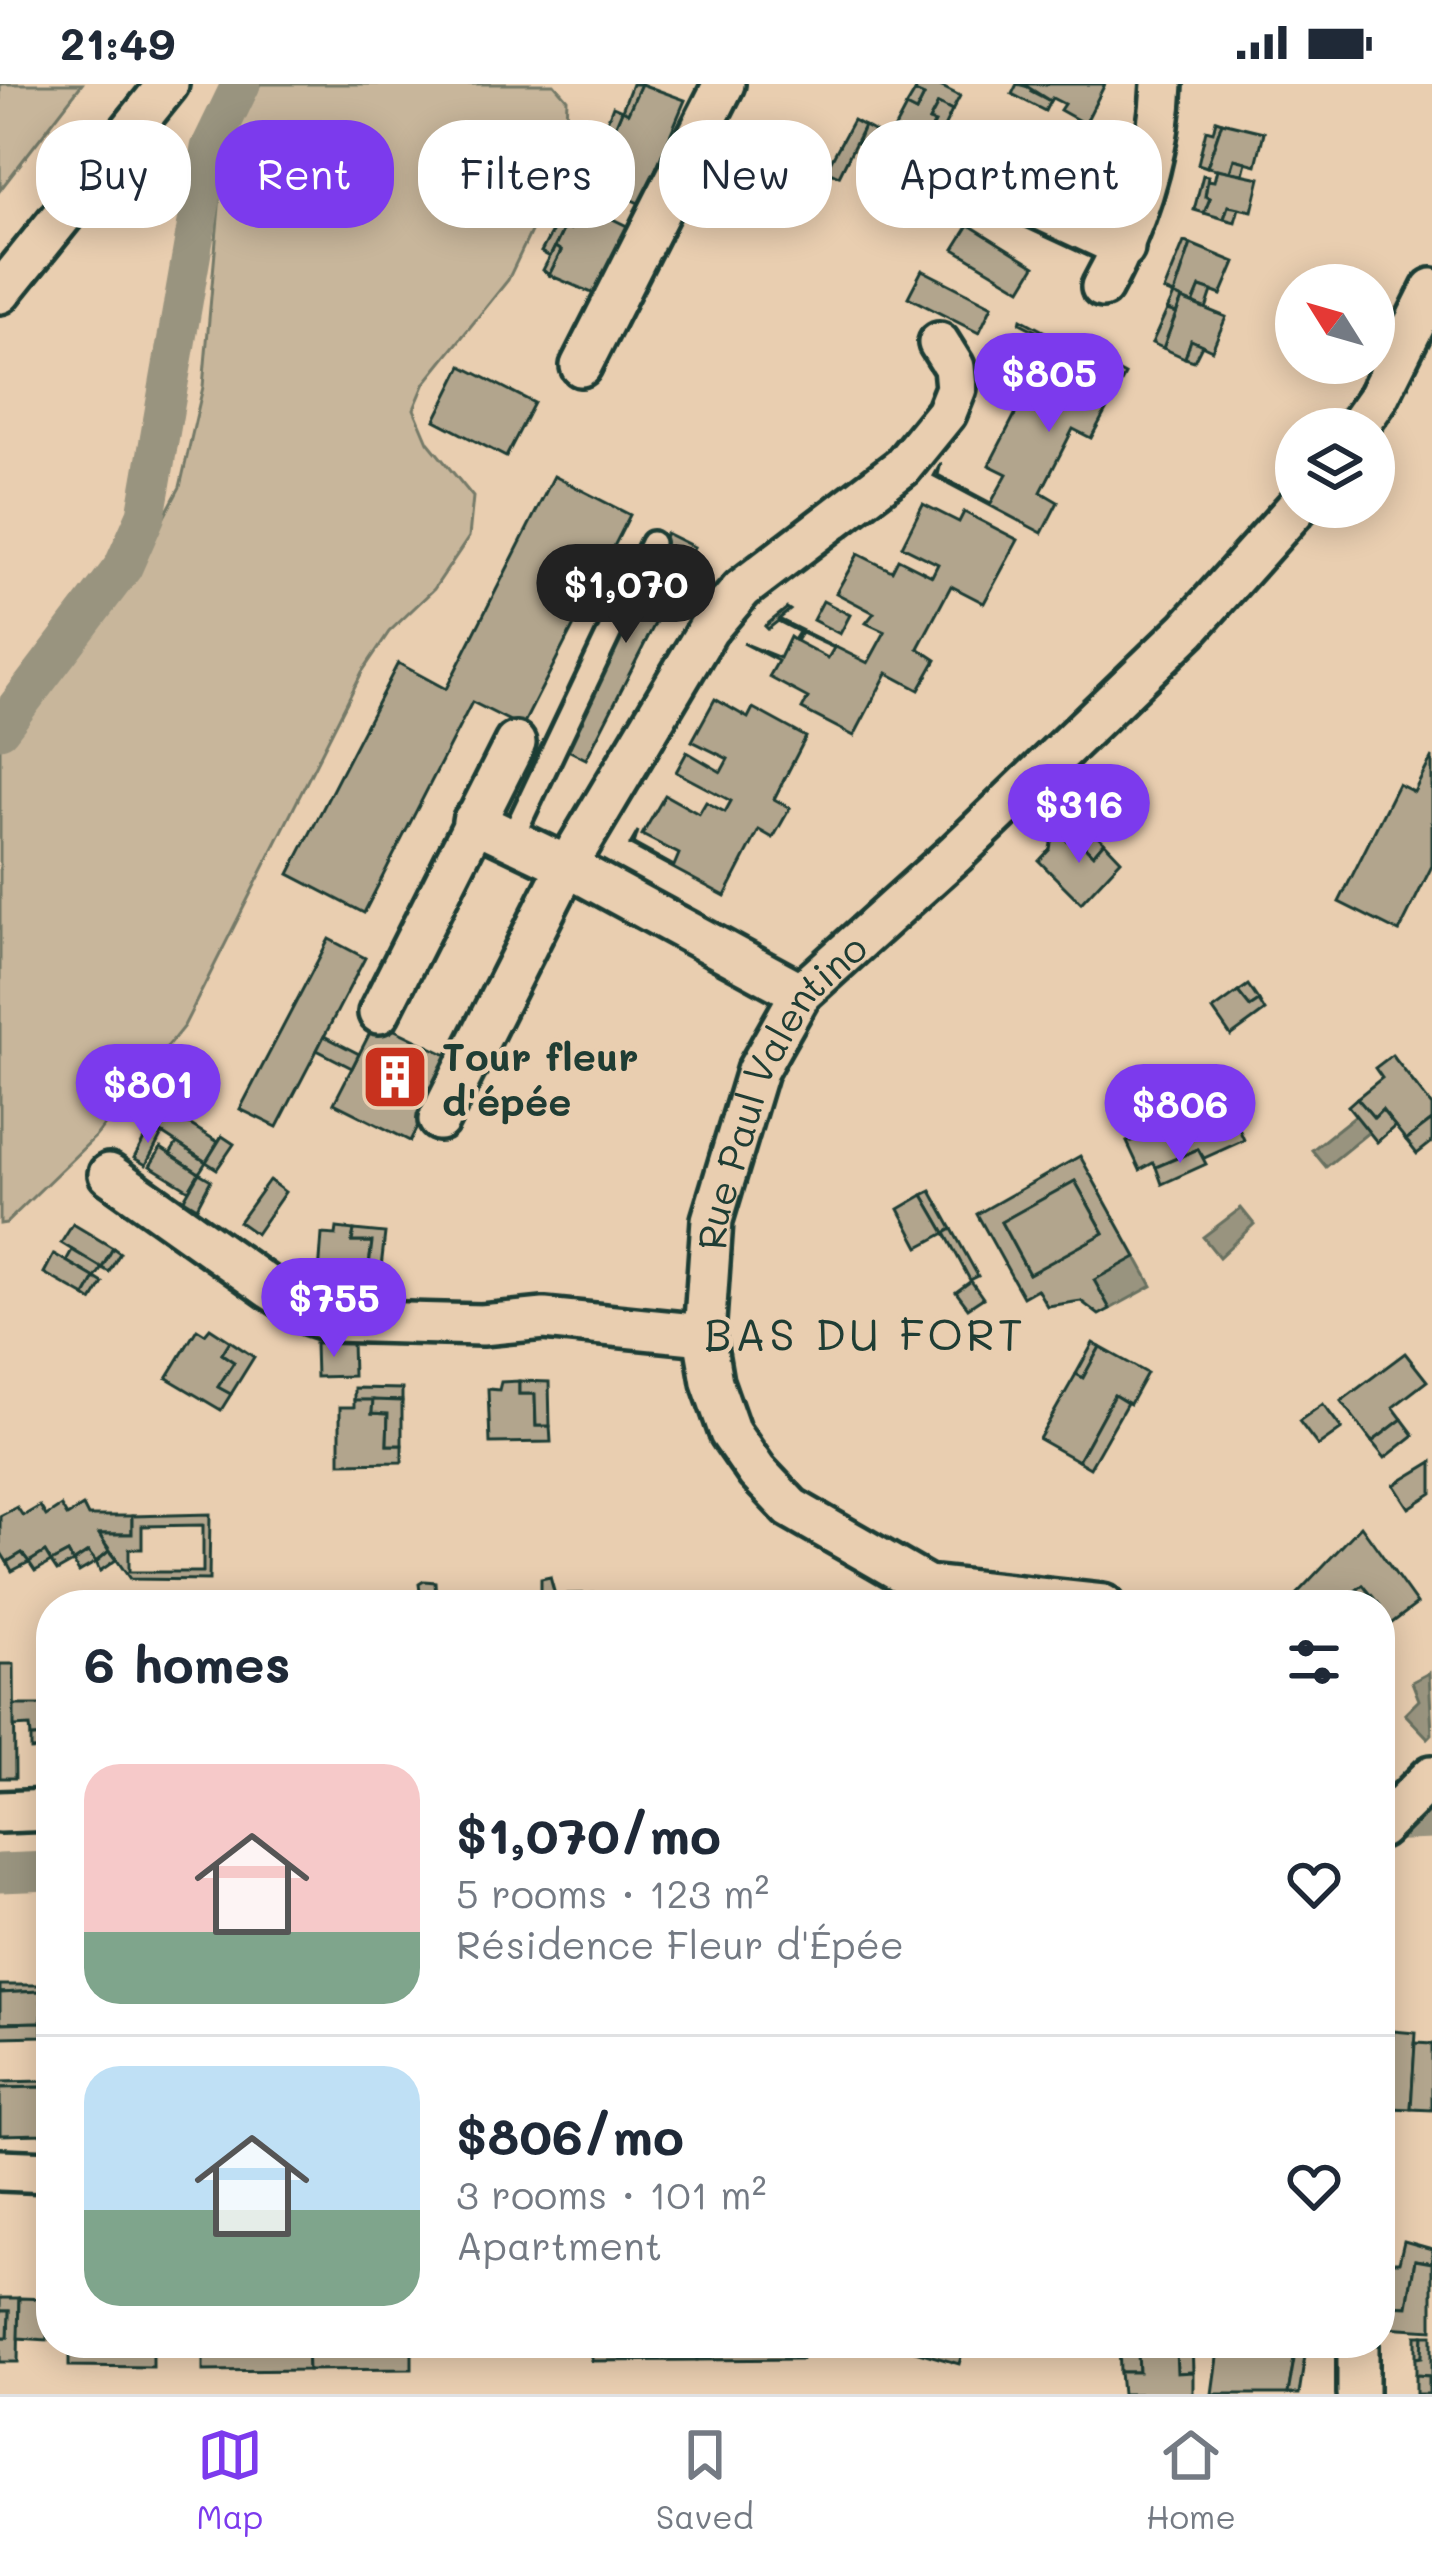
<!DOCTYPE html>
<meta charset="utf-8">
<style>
body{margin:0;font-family:Mali,sans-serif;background:#f2f2f3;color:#1f2937;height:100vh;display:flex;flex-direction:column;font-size:45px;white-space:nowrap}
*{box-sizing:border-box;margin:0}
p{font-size:39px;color:#747a83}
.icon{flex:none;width:66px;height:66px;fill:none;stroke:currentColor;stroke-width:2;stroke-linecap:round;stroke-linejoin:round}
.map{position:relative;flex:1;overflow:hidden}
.panel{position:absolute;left:36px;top:1506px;width:1359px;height:768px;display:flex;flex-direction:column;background:#fff;border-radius:48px;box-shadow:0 6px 30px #0003}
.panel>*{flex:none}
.banner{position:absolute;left:36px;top:36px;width:1362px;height:108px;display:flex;gap:24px}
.needle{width:78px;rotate:307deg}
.fabs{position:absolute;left:1275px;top:180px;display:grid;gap:24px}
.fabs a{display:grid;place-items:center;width:120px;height:120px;border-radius:50%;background:#fff;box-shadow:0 6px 30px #0003;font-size:60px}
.price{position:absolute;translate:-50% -102px;padding:0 27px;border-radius:42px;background:#7c3aed;color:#fff;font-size:39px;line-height:78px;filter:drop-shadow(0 3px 6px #0008)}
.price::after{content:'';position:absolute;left:50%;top:72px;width:36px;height:27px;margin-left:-18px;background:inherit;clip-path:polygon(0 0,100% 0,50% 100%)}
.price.on{background:#222;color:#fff}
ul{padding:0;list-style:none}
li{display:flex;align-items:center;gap:36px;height:300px;padding:0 48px}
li+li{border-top:3px solid #e0e1e3}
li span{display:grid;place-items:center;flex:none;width:336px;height:240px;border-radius:36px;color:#555}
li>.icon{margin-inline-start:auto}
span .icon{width:144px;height:144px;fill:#fffc;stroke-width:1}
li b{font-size:51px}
h2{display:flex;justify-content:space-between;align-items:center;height:144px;padding:0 48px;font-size:51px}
.chip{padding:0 42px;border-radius:48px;background:#fff;box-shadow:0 6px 30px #0003;font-size:42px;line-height:108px}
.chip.on{background:#7c3aed;color:#fff}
.status{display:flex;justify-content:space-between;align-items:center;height:84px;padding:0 60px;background:#fff;direction:ltr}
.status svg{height:33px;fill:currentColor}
.tab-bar{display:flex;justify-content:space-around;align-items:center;height:168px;border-top:3px solid #e0e1e3;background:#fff;font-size:33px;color:#747a83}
.tab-bar a{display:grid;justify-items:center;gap:6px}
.tab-bar .on{color:#7c3aed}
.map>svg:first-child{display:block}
</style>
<div class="status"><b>21:49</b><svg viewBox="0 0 49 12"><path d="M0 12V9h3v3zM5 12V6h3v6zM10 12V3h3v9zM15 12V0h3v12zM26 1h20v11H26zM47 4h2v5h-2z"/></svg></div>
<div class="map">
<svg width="1432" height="2310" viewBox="0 0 1432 2310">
<rect width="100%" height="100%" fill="#e9ceb0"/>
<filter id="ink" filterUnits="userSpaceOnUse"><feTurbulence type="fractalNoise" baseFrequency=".00833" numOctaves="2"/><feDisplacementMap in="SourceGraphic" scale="24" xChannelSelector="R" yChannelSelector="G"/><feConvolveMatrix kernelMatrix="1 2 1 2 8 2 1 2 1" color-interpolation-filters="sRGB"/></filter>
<g filter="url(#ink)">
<g fill="#c8b69b" stroke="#747a68" stroke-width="3">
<path d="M0,0H82L0,106Z"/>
<path d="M260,0H554L567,15L564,78L508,196L425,299L414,325L428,358L473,413L469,453L434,505L389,548L362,588L184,942L96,1052L6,1139L0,1140V655L148,463L180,403L203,303L224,66Z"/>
</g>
<g fill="#99947f" stroke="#687161" stroke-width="3">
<path d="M1356,1031L1369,1048L1326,1083L1312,1066Z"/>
<path d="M1241,1124L1254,1140L1219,1173L1203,1153Z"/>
<path d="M1136,1173L1152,1202L1110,1225L1094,1196Z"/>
<path d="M1429,1589L1432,1650L1428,1654L1405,1630L1419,1616L1412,1598Z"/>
</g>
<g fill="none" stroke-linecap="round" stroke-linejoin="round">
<g stroke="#99947f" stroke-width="39">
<path d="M0,645L123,483L146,431L210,64L241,0"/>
<path d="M1380,1738L1432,1736"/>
<path d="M0,1789L51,1787"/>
</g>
</g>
<g fill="#b2a58d" stroke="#1f3d34" stroke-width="3" fill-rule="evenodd">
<path d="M632,0H641L628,29L622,26Z"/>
<path d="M641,0L685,16L641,120L599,101L611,70L605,67L622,26L628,29Z"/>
<path d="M918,0H936L960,12L952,27L938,20L929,37L935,39L916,69L889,55L906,23L916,28L924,12L915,8Z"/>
<path d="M1017,0L1033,4L1031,7L1050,17L1045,27L1012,10Z"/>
<path d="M1023,0H1105L1085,40L1060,26L1064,20L1052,14L1050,17Z"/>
<path d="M915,8L924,12L916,28L906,23Z"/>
<path d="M938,20L952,27L935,62L926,57L935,39L929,37Z"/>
<path d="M613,22L622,26L605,67L597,63Z"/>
<path d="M853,36L864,42L839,92L826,86Z"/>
<path d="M1216,36L1222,38L1207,83L1198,80L1206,46L1213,48Z"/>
<path d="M1222,38L1264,48L1256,81L1234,75L1230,88L1207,83Z"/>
<path d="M864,42L906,65L898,81L904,84L883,112L859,97L874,68L857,59Z"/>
<path d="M906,65L920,71L901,104L894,100L904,84L898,81Z"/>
<path d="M605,67L611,70L599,101L590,98Z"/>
<path d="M1234,75L1246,78L1243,90L1230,88Z"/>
<path d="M1217,85L1260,94L1252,127L1228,122L1224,135L1204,129L1210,114L1205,112L1208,96L1214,97Z"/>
<path d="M1203,91L1208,92L1205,112L1210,114L1204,129L1194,126Z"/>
<path d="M577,117L582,120L570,145L565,142Z"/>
<path d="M582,120L631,144L599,212L549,191L561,167L555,163L565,142L570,145Z"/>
<path d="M1228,122L1239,124L1235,138L1224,135Z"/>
<path d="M562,129L569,133L550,173L541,168Z"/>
<path d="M969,141L1035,182L1021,205L954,165Z"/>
<path d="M1184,158L1191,160L1174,211L1164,207Z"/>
<path d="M1191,160L1235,178L1221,211L1200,203L1193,220L1174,211Z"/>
<path d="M555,163L561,167L549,191L543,186Z"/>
<path d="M922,186L992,222L979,249L908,213Z"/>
<path d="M1200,203L1212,207L1206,225L1193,220Z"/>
<path d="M1174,211L1182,215L1176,229L1167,226Z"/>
<path d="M1182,215L1226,233L1212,266L1191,256L1185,274L1163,264Z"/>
<path d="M1167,226L1176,229L1163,264L1152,259Z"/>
<path d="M1021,235L1125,291L1091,354L1073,345L1041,408L1058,418L1042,449L934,392L941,379L938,391L991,419L1007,390L989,381L1022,317L1039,326L1071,265L1020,239Z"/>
<path d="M1191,256L1202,261L1194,277L1185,274Z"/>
<path d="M462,282L534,319L506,373L435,336Z"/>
<path d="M554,392L630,431L522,643L472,618L364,829L289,790L398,579L446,605Z"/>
<path d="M923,420L959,438L964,428L1018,456L984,519L951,502L918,564L936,576L919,606L887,589L854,652L802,625L808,614L769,593L778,577L743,559L780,574L790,553L794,556L799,548L778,537L768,545L765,542L787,524L790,526L779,535L868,579L885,548L866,539L874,529L836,509L858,470L892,487L898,475L932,492L938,480L902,462ZM801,549L834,564L828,574L796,557Z"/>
<path d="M666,449L694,463L586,675L558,661Z"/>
<path d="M823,517L850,531L840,550L813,536Z"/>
<path d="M715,615L748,634L753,624L806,653L774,715L790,724L773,754L759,746L725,812L630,761L638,747L634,760L674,782L679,770L642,751L665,711L699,730L706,718L725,728L731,717L676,688L687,668L721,688L728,675L692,657Z"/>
<path d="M1432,673V782L1399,848L1339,818L1398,700L1414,708Z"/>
<path d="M1080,735L1104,758L1093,771L1079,757L1074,761L1064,751Z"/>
<path d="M1059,751L1074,761L1079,757L1093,771L1104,758L1121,776L1081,819L1039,777L1050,765L1052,754Z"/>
<path d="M329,855L365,874L277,1043L240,1025Z"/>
<path d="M1248,901L1259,917L1250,923L1238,908Z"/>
<path d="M1238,908L1250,923L1259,917L1265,927L1231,952L1213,926Z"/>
<path d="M376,937L453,974L410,1057L334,1019Z"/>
<path d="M324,952L359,970L352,984L317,966Z"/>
<path d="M1392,971L1432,1022V1036L1406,1056L1382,1026L1374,1034L1357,1014L1382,994L1375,984Z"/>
<path d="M1216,993L1244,1056L1204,1074L1198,1065L1156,1083L1153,1079L1140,1086L1127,1058L1142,1053L1131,1030Z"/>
<path d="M1357,1014L1374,1034L1382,1026L1395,1042L1377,1058L1348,1022Z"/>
<path d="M162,1023L218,1058L206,1078L151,1042Z"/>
<path d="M1432,1036V1058L1417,1070L1406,1056Z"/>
<path d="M1137,1040L1142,1053L1132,1057L1126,1044Z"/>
<path d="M151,1042L162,1050L146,1081L134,1074Z"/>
<path d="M222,1052L234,1060L217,1085L206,1078Z"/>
<path d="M177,1059L206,1078L199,1089L170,1070Z"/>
<path d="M161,1064L199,1089L189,1106L150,1082Z"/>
<path d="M1198,1065L1206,1080L1162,1100L1156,1083Z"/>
<path d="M1080,1072L1136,1173L1094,1196L1110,1225L1099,1231L1081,1217L1047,1222L1037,1205L1023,1213L977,1130ZM1075,1097L1104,1149L1029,1190L1001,1138Z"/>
<path d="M199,1089L211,1096L197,1123L184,1115Z"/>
<path d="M269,1096L285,1108L256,1150L239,1138Z"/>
<path d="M1075,1097L1104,1149L1029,1190L1001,1138Z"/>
<path d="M931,1107L952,1145L945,1149L923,1111Z"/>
<path d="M923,1111L945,1149L919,1163L899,1125Z"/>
<path d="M73,1140L113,1164L102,1184L61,1159Z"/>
<path d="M337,1144L354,1146L352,1158H372L368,1190L380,1192L379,1211L318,1204L322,1150L336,1151Z"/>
<path d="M952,1145L978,1192L970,1196L945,1149Z"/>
<path d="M354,1146L385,1149L380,1192L368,1190L372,1158H352Z"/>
<path d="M113,1164L120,1169L109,1188L102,1184Z"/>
<path d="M72,1166L102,1184L95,1194L66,1177Z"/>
<path d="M54,1170L95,1194L85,1212L44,1189Z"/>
<path d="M95,1194L103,1199L92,1217L85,1212Z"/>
<path d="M971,1197L983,1214L968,1224L956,1208Z"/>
<path d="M210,1244L230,1257L222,1270L234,1278L218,1303L231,1310L221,1326L167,1294L197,1245L205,1250Z"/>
<path d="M230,1257L254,1273L231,1310L218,1303L234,1278L222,1270Z"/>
<path d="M352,1258L353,1292L316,1293L315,1259Z"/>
<path d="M1093,1259L1100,1263L1083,1294L1076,1290Z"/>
<path d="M1100,1263L1147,1289L1130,1320L1114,1311L1078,1377L1039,1355L1076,1290L1083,1294Z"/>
<path d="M1405,1269L1427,1297L1393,1323L1402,1335L1372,1358L1341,1317Z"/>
<path d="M519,1297V1310H535L536,1342H550L551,1358L490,1359L488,1305L499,1306L501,1298Z"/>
<path d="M519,1297L549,1298L550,1342H536L535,1310H519Z"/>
<path d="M354,1304L402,1305V1317L354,1316Z"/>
<path d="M1114,1311L1127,1319L1090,1384L1078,1377Z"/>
<path d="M354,1316H373L372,1329L388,1330L387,1361H402V1378L340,1379V1323H354Z"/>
<path d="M373,1316L402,1317V1361H387L388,1330L372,1329Z"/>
<path d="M1323,1320L1342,1345L1318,1362L1299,1337Z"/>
<path d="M1402,1335L1414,1351L1385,1374L1372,1358Z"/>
<path d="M1432,1378V1409L1409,1424L1394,1401Z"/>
<path d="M40,1422L46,1432L61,1422L67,1432L83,1422L88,1432H132V1450H99L109,1467L96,1478L88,1468L73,1478L68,1469L51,1478L45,1468L29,1478L22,1469L7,1478L0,1467V1432L17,1423L23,1432Z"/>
<path d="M210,1430L209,1496L130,1495L99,1450H132V1432ZM203,1441V1488H129V1465H142V1442Z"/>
<path d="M1361,1442L1417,1520L1380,1548V1521L1363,1501L1337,1521H1292L1289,1518Z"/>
<path d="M109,1467L116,1476L100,1487L96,1478Z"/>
<path d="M45,1468L51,1478L35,1487L29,1478Z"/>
<path d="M88,1468L96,1478L79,1488L73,1478Z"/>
<path d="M22,1469L29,1478L12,1487L7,1478Z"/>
<path d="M68,1469L73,1478L57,1487L51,1478Z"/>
<path d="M550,1493L555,1511L568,1515L530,1516L541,1511V1495Z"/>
<path d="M424,1497L435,1498L436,1514L446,1518L410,1519L421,1515L419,1500Z"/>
<path d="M1363,1501L1378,1521H1337Z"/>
<path d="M609,1509V1521H489V1513L529,1510L530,1516L568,1515V1510Z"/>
<path d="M489,1513V1521H370L369,1516L446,1518L447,1514Z"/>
<path d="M46,1569H51V1683L48,1665L31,1666V1653L49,1652Z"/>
<path d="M0,1580H14L15,1694H0Z"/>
<path d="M14,1621H48L49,1652L31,1653L30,1642L14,1643Z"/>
<path d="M48,1888L51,1950H48Z"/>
<path d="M0,1901H41V1907L0,1909Z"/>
<path d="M41,1907L42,1938L0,1939V1909Z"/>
<path d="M42,1938V1952L0,1953V1939Z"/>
<path d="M1393,1947L1416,1949L1411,2025L1391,2024Z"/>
<path d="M1415,1959L1432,1960V2026L1411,2025Z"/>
<path d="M45,1997V2003L0,2004V1998Z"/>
<path d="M45,2003V2050L0,2051V2004Z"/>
<path d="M1404,2157L1432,2165V2179L1415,2176L1407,2222L1386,2221L1391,2178H1399Z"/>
<path d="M1415,2176L1432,2179V2246L1385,2243L1386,2221L1407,2222Z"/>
<path d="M0,2214H19L18,2278H0V2253H8L9,2227H0Z"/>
<path d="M19,2214L48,2215L47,2256L18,2254Z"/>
<path d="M0,2227H9L8,2253H0Z"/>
<path d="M1416,2251H1423L1422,2273L1416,2274Z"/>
<path d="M1423,2251H1432V2310L1429,2292L1416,2291V2274L1422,2273Z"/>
<path d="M69,2259H153V2283L69,2282Z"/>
<path d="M203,2259H307L308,2286L203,2287Z"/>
<path d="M307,2259H412V2285L308,2286Z"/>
<path d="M592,2259H697V2276L592,2277Z"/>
<path d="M697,2259H802V2275L697,2276Z"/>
<path d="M888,2259H965L959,2280Z"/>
<path d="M1119,2259H1192L1193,2288L1177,2289L1176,2267H1138L1139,2288H1120Z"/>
<path d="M1219,2259L1296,2264L1288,2310H1212Z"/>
<path d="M1296,2264L1306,2265L1299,2310H1288Z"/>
<path d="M1138,2267H1176L1177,2289L1193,2288V2310H1122L1120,2288H1139Z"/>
<path d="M1416,2291L1429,2292V2310H1416Z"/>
</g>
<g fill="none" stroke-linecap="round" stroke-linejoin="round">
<defs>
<path id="service" d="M511,756L652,459"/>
<g id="minor">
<path d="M990,102L1124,164"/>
<path d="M1102,203C1136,141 1159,71 1162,0"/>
<path d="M0,209L168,0"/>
<path d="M581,282L724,0"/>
<path d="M1356,345L1377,315L1432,205"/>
<path d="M473,737L567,782L801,909"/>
<path d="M379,929L515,659"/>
<path d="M439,1036L567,782L708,545L742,505L902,383L946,329L956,304L954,283L939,259"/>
<path d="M109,1090L271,1205L309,1230L330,1237L482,1241L544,1235L704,1251"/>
<path id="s1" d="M1103,1521L927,1502L791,1424L757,1388L730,1349L712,1298L704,1251L712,1136L757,987L801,909L955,770L1188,545L1297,423"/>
<path d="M0,1728L51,1726"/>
<path d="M1380,1744L1432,1692"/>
<path d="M0,2086L51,2088"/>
<path d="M1358,2310V2259"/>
</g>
</defs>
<use href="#service" stroke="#1f3d34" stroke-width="30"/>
<use href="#minor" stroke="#1f3d34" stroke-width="48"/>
<use href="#service" stroke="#e9ceb0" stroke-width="21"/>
<use href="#minor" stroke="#e9ceb0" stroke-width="39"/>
</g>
</g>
<defs>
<symbol id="building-square" viewBox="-11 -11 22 22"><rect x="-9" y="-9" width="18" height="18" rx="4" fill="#c8321e" stroke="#e9ceb0"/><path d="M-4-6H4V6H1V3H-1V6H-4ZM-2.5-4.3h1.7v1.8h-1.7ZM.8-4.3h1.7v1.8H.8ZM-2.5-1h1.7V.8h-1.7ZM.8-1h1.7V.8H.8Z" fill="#fff"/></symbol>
</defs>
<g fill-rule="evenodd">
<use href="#building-square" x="357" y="955" width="76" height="76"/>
</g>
<g text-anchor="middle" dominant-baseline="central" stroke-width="9" stroke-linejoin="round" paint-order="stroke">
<g font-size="39" font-weight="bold" fill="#1f3d34" stroke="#e9ceb0" text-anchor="start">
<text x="442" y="971">Tour fleur<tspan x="442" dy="45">d'épée</tspan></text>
</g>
<g font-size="39" fill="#1f3d34" stroke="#e9ceb0">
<text stroke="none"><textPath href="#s1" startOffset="795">Rue Paul Valentino</textPath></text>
</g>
<g font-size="45" letter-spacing="3" fill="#1f3d34" stroke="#e9ceb0">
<text x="865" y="1249">BAS DU FORT</text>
</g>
</g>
</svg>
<div class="fabs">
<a><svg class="needle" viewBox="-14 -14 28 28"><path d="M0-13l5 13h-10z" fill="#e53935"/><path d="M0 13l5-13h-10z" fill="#747a83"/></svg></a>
<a><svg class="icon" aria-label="layers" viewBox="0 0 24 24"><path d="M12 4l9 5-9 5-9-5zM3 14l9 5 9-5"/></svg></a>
</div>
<b class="price" style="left:1049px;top:351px">$805</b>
<b class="price on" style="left:626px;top:562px">$1,070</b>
<b class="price" style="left:1079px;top:782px">$316</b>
<b class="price" style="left:148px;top:1062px">$801</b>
<b class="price" style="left:1180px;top:1082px">$806</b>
<b class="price" style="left:334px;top:1276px">$755</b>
<div class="banner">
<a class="chip">Buy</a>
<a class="chip on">Rent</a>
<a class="chip">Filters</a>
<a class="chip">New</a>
<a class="chip">Apartment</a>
</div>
<section class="panel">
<h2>6 homes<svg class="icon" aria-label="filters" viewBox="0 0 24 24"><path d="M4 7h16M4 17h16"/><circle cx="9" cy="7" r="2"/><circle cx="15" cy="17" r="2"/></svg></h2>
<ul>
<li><span style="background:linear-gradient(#f6c9c9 70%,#7fa58c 0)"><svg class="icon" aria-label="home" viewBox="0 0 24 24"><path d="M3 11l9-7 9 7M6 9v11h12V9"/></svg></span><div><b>$1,070/mo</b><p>5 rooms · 123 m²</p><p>Résidence Fleur d'Épée</p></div><svg class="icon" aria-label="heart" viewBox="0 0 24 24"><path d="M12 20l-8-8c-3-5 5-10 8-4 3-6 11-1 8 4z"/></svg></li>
<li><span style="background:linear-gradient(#bfe0f5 60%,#7fa58c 0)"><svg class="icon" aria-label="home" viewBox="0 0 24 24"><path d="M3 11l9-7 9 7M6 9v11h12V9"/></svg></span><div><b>$806/mo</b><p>3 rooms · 101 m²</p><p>Apartment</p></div><svg class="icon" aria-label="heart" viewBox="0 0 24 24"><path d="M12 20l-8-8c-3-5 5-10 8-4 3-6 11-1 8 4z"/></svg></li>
</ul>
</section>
</div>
<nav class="tab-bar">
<a class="on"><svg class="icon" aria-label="map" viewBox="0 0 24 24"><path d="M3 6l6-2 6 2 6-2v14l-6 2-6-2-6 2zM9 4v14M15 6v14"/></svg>Map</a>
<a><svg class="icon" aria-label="saved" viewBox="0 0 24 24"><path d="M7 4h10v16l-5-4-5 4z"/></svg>Saved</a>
<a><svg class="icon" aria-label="home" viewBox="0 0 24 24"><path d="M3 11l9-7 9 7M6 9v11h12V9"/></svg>Home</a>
</nav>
